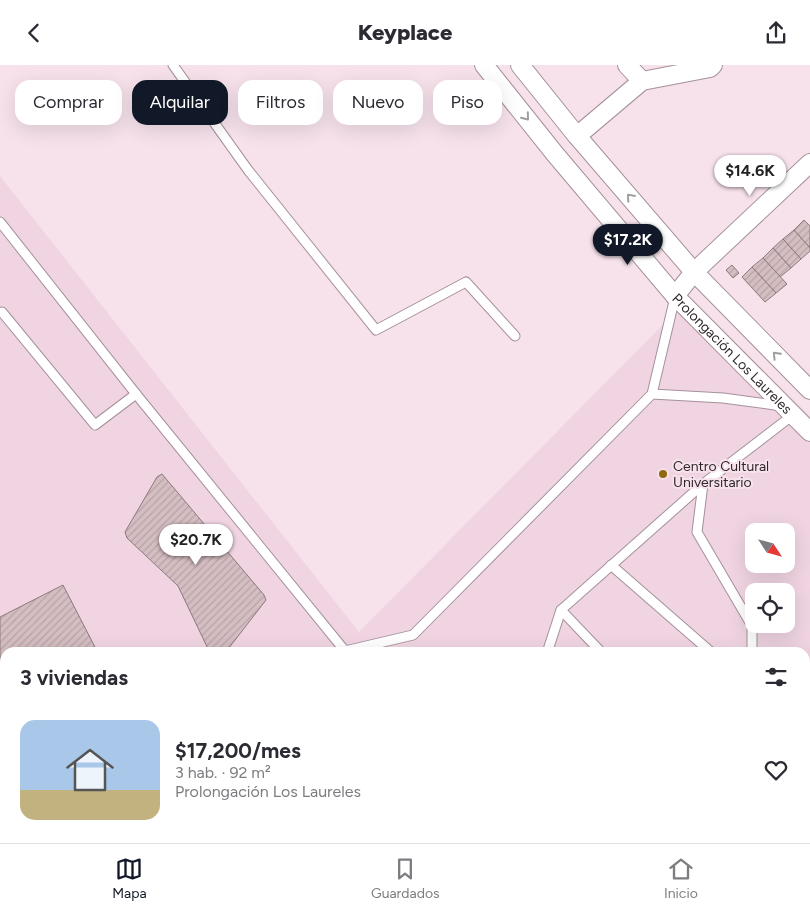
<!DOCTYPE html>
<html lang="es">
<meta charset="utf-8">
<style>
body{margin:0;font-family:Figtree,sans-serif;background:#f7f7f7;color:#2b2b33;height:100vh;display:flex;flex-direction:column;font-size:19px;white-space:nowrap}
*{box-sizing:border-box;margin:0}
p{font-size:16px;color:#7c7c81}
.icon{flex:none;width:28px;height:28px;fill:none;stroke:currentColor;stroke-width:2;stroke-linecap:round;stroke-linejoin:round}
.map{position:relative;flex:1;overflow:hidden}
.drawer{position:absolute;left:0px;top:582px;width:810px;height:196px;display:flex;flex-direction:column;background:#fff;border-radius:15px 15px 0 0;box-shadow:0 5px 20px #0002}
.drawer>*{flex:none}
.banner{position:absolute;left:15px;top:15px;width:500px;height:45px;display:flex;gap:10px}
.needle{width:32px;rotate:126deg}
.buttons{position:absolute;left:745px;top:458px;display:grid;gap:10px}
.buttons a{display:grid;place-items:center;width:50px;height:50px;border-radius:10px;background:#fff;box-shadow:0 5px 20px #0002;font-size:25px}
.price{position:absolute;translate:-50% -42px;padding:0 11px;border-radius:18px;background:#fff;color:#222;font-size:16px;line-height:32px;filter:drop-shadow(0 1px 2px #0008)}
.price::after{content:'';position:absolute;left:50%;top:30px;width:15px;height:11px;margin-left:-8px;background:inherit;clip-path:polygon(0 0,100% 0,50% 100%)}
.price.on{background:#111827;color:#fff}
ul{padding:0;list-style:none}
li{display:flex;align-items:center;gap:15px;height:125px;padding:0 20px}
li+li{border-top:1px solid #e1e1e2}
li span{display:grid;place-items:center;flex:none;width:140px;height:100px;border-radius:15px;color:#555}
li>.icon{margin-inline-start:auto}
span .icon{width:60px;height:60px;fill:#fffc;stroke-width:1}
li b{font-size:21px}
h2{display:flex;justify-content:space-between;align-items:center;height:60px;padding:0 20px;font-size:21px}
.tag{padding:0 18px;border-radius:15px;background:#fff;box-shadow:0 5px 20px #0002;font-size:18px;line-height:45px}
.tag.on{background:#111827;color:#fff}
header{display:flex;justify-content:space-between;align-items:center;height:65px;padding:0 20px;background:#fff;font-size:22px;font-weight:800}
.menu{display:flex;justify-content:space-around;align-items:center;height:70px;border-top:1px solid #e1e1e2;background:#fff;font-size:14px;color:#7c7c81}
.menu a{display:grid;justify-items:center;gap:2px}
.menu .on{color:#111827}
.map>svg:first-child{display:block}
</style>
<header><svg class="icon" aria-label="back" viewBox="0 0 24 24"><path d="M15 5l-7 7 7 7"/></svg>Keyplace<svg class="icon" aria-label="share" viewBox="0 0 24 24"><path d="M12 15V3M7 8l5-5 5 5M5 13v7h14v-7"/></svg></header>
<div class="map">
<svg width="810" height="778" viewBox="0 0 810 778">
<defs>
<pattern id="building-hatch" width="6" height="6" patternUnits="userSpaceOnUse" patternTransform="scale(1.25)"><rect width="6" height="6" fill="#d5bec2"/><path d="M-1 1l2-2M0 6l6-6M5 7l2-2" fill="none" stroke="#b7a3a7"/></pattern>
</defs>
<rect width="100%" height="100%" fill="#f7e2ec"/>
<path fill="#f0d4e2" fill-rule="evenodd" d="M0,111L359,567L690,232L810,351V778H0ZM754,466H786V499H754ZM754,526H786V559H754ZM5,588H805V774H5Z"/>
<g fill="url(#building-hatch)" stroke="#8d787c">
<path d="M804,155L810,161V183L794,165Z"/>
<path d="M794,165L810,183V186L801,194L783,174Z"/>
<path d="M783,174L801,194L791,203L773,183Z"/>
<path d="M773,183L791,203L780,212L763,193Z"/>
<path d="M763,193L787,219L776,228L752,202Z"/>
<path d="M732,200L739,208L733,213L726,205Z"/>
<path d="M752,202L776,228L765,237L742,212Z"/>
<path d="M162,409L264,530L266,535L225,588H210L178,521L127,473L125,467L157,412Z"/>
<path d="M63,520L98,588H5V676L0,683V552Z"/>
<path d="M0,689H5V774H56L61,778H0Z"/>
<path d="M115,774H182L174,778H111Z"/>
<path d="M245,774H380L385,778H241Z"/>
<path d="M245,774H659L655,778H241Z"/>
<path d="M497,774H659L655,778H501Z"/>
</g>
<g fill="none" stroke-linecap="round" stroke-linejoin="round">
<defs>
<g id="service">
<path d="M173,0L248,105L376,265L466,217L515,271"/>
<path d="M0,157L136,329L345,586L413,570L652,329L675,232"/>
<path d="M2,247L95,360L136,329"/>
<path d="M652,329L723,333L782,341"/>
<path d="M703,419L697,467L752,561V588"/>
<path d="M611,500L712,588"/>
<path d="M547,588L561,545"/>
<path d="M602,588L561,545L703,419L793,350"/>
<path d="M805,695L810,701"/>
</g>
<g id="minor">
<path id="s1" d="M484,0L555,89L675,231L810,367"/>
<path d="M520,0L577,71L694,207L810,325"/>
<path d="M627,0L642,16"/>
<path d="M577,71L642,16L710,3L713,0"/>
<path d="M675,231L694,207L810,98"/>
</g>
</defs>
<use href="#service" stroke="#a4919b" stroke-width="11"/>
<use href="#minor" stroke="#a4919b" stroke-width="20"/>
<use href="#service" stroke="#fff" stroke-width="9"/>
<use href="#minor" stroke="#fff" stroke-width="18"/>
</g>
<defs><path id="oneway-chevron" d="M-2-3.5L2.5 0L-2 3.5" fill="none" stroke-width="1.6" stroke-linecap="round" stroke-linejoin="round" transform="scale(1.25)"/></defs>
<g stroke="#a19ea0">
<use href="#oneway-chevron" transform="translate(526 52) rotate(51)"/>
<use href="#oneway-chevron" transform="translate(630 132) rotate(-131)"/>
<use href="#oneway-chevron" transform="translate(776 290) rotate(-134)"/>
</g>
<circle fill="#8f690e" stroke="#f7e2ec" stroke-width="2" cx="663" cy="409" r="5"/>
<g text-anchor="middle" dominant-baseline="central" stroke-width="4" stroke-linejoin="round" paint-order="stroke">
<g font-size="14" fill="#2f272b" stroke="#f7e2ec">
<text stroke="none"><textPath href="#s1" startOffset="381">Prolongación Los Laureles</textPath></text>
</g>
<g font-size="14" fill="#2f272b" stroke="#f7e2ec" text-anchor="start">
<text x="673" y="401">Centro Cultural<tspan x="673" dy="16">Universitario</tspan></text>
</g>
</g>
</svg>
<div class="buttons">
<a><svg class="needle" viewBox="-14 -14 28 28"><path d="M0-13l5 13h-10z" fill="#e53935"/><path d="M0 13l5-13h-10z" fill="#7c7c81"/></svg></a>
<a><svg class="icon" aria-label="locate" viewBox="0 0 24 24"><circle cx="12" cy="12" r="6"/><path d="M12 2v4M12 18v4M2 12h4M18 12h4"/></svg></a>
</div>
<b class="price" style="left:750px;top:132px">$14.6K</b>
<b class="price on" style="left:628px;top:201px">$17.2K</b>
<b class="price" style="left:196px;top:501px">$20.7K</b>
<div class="banner">
<a class="tag">Comprar</a>
<a class="tag on">Alquilar</a>
<a class="tag">Filtros</a>
<a class="tag">Nuevo</a>
<a class="tag">Piso</a>
</div>
<section class="drawer">
<h2>3 viviendas<svg class="icon" aria-label="filters" viewBox="0 0 24 24"><path d="M4 7h16M4 17h16"/><circle cx="9" cy="7" r="2"/><circle cx="15" cy="17" r="2"/></svg></h2>
<ul>
<li><span style="background:linear-gradient(#a9c7e8 70%,#c2b280 0)"><svg class="icon" aria-label="home" viewBox="0 0 24 24"><path d="M3 11l9-7 9 7M6 9v11h12V9"/></svg></span><div><b>$17,200/mes</b><p>3 hab. · 92 m²</p><p>Prolongación Los Laureles</p></div><svg class="icon" aria-label="heart" viewBox="0 0 24 24"><path d="M12 20l-8-8c-3-5 5-10 8-4 3-6 11-1 8 4z"/></svg></li>
</ul>
</section>
</div>
<nav class="menu">
<a class="on"><svg class="icon" aria-label="map" viewBox="0 0 24 24"><path d="M3 6l6-2 6 2 6-2v14l-6 2-6-2-6 2zM9 4v14M15 6v14"/></svg>Mapa</a>
<a><svg class="icon" aria-label="saved" viewBox="0 0 24 24"><path d="M7 4h10v16l-5-4-5 4z"/></svg>Guardados</a>
<a><svg class="icon" aria-label="home" viewBox="0 0 24 24"><path d="M3 11l9-7 9 7M6 9v11h12V9"/></svg>Inicio</a>
</nav>
